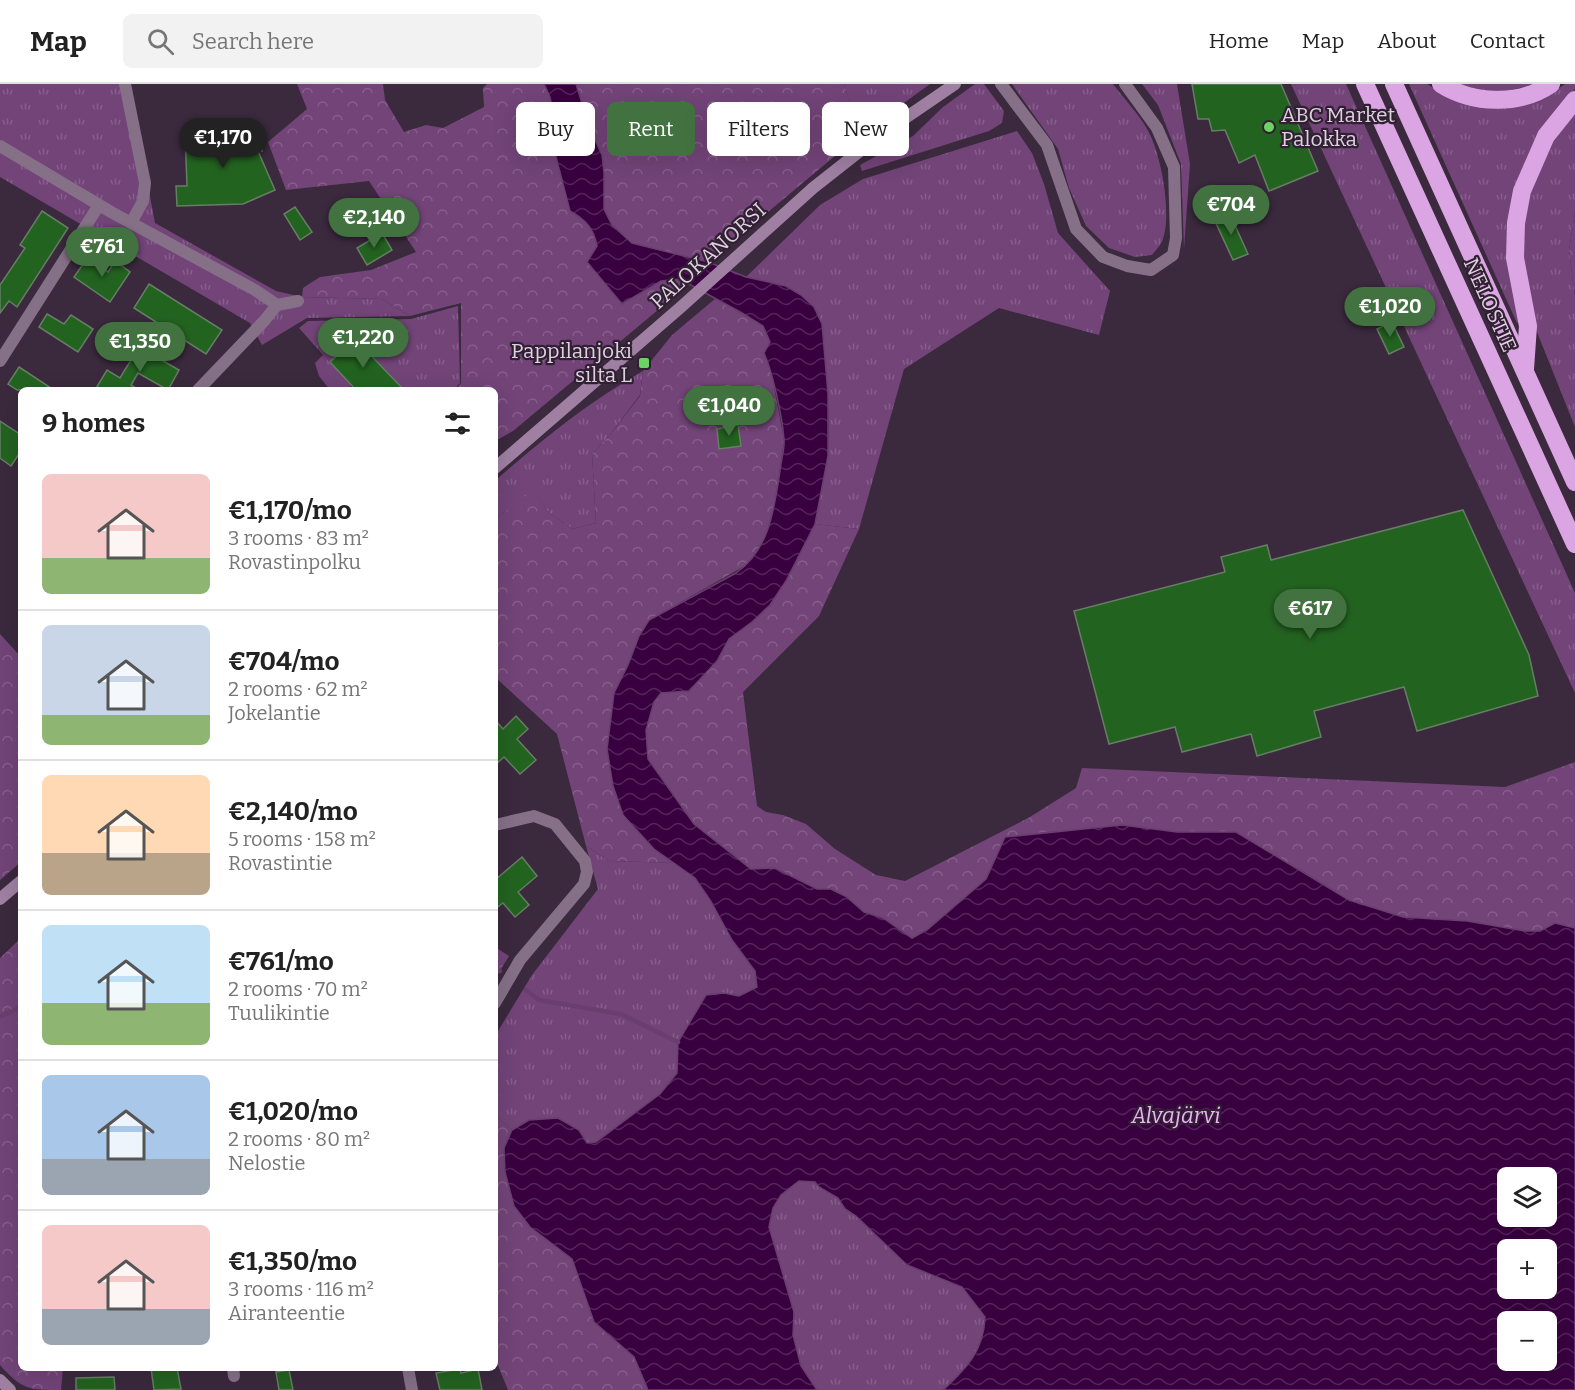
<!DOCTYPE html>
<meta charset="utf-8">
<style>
body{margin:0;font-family:Bitter,serif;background:#f2f2f2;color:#222;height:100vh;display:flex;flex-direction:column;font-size:22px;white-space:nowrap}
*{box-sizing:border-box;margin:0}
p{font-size:20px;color:#767676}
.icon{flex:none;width:33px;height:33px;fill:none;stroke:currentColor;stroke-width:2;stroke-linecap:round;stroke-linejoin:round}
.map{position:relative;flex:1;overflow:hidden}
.panel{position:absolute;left:18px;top:303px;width:480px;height:984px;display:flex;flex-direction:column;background:#fff;border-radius:9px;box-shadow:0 6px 24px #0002}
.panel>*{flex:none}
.top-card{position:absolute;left:516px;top:18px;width:570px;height:54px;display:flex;gap:12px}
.controls{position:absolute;left:1497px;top:1083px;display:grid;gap:12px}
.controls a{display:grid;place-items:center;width:60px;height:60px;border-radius:9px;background:#fff;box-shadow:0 6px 24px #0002;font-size:30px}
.price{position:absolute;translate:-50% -51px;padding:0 14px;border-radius:21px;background:#42723f;color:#fff;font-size:20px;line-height:39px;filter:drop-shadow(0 2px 3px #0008)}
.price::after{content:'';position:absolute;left:50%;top:36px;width:18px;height:14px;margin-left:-9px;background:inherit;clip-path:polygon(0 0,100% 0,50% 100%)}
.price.selected{background:#222;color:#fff}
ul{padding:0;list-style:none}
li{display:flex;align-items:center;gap:18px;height:150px;padding:0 24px}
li+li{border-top:2px solid #e0e0e0}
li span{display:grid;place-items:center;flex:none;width:168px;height:120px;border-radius:9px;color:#555}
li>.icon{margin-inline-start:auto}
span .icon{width:72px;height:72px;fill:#fffc;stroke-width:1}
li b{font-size:26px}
h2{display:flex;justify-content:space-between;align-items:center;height:72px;padding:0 24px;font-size:26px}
.chip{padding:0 21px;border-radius:9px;background:#fff;box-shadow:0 6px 24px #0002;font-size:21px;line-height:54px}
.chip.selected{background:#42723f;color:#fff}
header{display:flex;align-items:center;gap:36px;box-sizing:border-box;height:84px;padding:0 30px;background:#fff;border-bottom:2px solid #e0e0e0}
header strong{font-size:28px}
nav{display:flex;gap:33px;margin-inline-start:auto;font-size:21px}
.search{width:420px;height:54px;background:#f2f2f2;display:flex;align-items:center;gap:15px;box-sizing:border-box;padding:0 21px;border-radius:9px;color:#767676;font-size:22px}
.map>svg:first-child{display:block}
</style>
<header>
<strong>Map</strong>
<div class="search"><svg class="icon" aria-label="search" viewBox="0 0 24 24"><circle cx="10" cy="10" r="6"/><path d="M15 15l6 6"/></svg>Search here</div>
<nav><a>Home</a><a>Map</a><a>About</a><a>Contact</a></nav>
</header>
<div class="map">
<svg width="1575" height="1306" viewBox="0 0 1575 1306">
<defs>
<pattern id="grass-tufts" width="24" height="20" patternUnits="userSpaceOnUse" patternTransform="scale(1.5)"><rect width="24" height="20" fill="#724478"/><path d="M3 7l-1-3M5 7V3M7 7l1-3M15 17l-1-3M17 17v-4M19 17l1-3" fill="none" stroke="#865e8b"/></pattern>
<pattern id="forest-crowns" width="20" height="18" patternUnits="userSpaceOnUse" patternTransform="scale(1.5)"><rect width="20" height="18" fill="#724478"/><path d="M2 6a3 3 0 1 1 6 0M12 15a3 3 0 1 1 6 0" fill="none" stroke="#865e8b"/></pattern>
<pattern id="water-waves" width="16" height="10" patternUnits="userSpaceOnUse" patternTransform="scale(1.5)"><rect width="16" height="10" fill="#390040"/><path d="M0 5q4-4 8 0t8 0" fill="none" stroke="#55245b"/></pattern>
</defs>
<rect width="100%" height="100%" fill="#3b293e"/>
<g fill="url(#grass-tufts)">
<path d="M0,0H129L155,139L276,207L302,213L382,215L410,232L307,234L262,261L250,239L0,93Z"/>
<path d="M844,0H930L860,51Z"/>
<path d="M975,0H984L1004,27L1002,39L989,47L862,87L860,81L913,52L943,23Z"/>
<path d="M1012,0H1113C1124,15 1138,29 1147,45C1161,68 1172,129 1163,155C1161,161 1156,166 1152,171L1135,173L1109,164L1086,142L1069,104L1058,65Z"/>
<path d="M1142,0H1177L1190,80L1184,165L1181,80L1158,21Z"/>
<path d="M1291,0H1346L1575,509V609Z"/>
<path d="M1409,0H1427L1445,11H1550L1565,0H1575V5L1566,15L1524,81L1519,238L1517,239Z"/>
<path d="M1460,0H1532C1508,10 1483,8 1460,0Z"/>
<path d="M1575,29V129L1569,166L1575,213V343L1535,243L1524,192V141L1531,107L1554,54Z"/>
<path d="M1017,47L1032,69L1044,100L1058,149L1110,207L1099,251L999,224L904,285L859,445L815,440L828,372L829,342L828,310L822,240L814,223L746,193L820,121L863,95Z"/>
<path d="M458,222L460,299L454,306H404L354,255L346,257L344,265L330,278L352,301L346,306H330L319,292L315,279L323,271L299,244L308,237L411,235Z"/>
<path d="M643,287L640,311L609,352L592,370L596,439L572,445L548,428L534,407L495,435V397C541,356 589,318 643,287Z"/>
<path d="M586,762L609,777L676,779L695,794L710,816L732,856L755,887L757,903L739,912L723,909L678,958L677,989L660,1010L596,1058L587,1059L579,1046L529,1036L512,1046L495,1031V952L532,891L598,805Z"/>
<path d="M799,1097L815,1098L819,1103L838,1114L845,1125L856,1132L907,1181L962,1203L985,1232C984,1266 967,1284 943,1306H817L801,1282L793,1251L794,1228L769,1143L773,1124L781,1111Z"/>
</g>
<g fill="url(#forest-crowns)">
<path d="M297,0H383L385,16L404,48L426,41L443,44L484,23L483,4L487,0H544L550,13L557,50L555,69L570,127L584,135L595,149L597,162L622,220C643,207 665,187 689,200L513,347L495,357V306H456L461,299V219L410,232L382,215L302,213L303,204L320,193L371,186L416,168L369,97L286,106L268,58L307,25Z"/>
<path d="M576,0H844L860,51L708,178L632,159L612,141L604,125L602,71L590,45Z"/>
<path d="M1575,129V213L1569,166Z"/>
<path d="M716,214L764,242L771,258L764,269L770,282L784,356L775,419L768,449L748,480L649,536L614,609L607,665L613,702L623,731L654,765L676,779L609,777L586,762L557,650L495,593V435L534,406L548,428L572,445L596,439L592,370L609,352L640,312L643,287L672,251Z"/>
<path d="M815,440L859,445L819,532L743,608L757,722L766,728L783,731L806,740L835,765L876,791L905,797L1030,733L1076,704L1082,684L1505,703L1575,678V844L1555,839L1540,847H1525L1467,837L1403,833L1349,816L1299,785L1177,748L1122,741L1005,753L986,795L927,846L912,854L883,834L864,828L847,813L831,805H817L775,784L751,785L694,740L648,675L646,646L654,618L661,609L689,607L717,577L729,555L752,538L770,521L786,497Z"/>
<path d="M0,550L21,573V778L0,796Z"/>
<path d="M21,854V1284H63L61,1306C30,1306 22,1306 0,1281V874Z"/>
<path d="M495,863L509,872L495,895Z"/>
<path d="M495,1031L512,1046L504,1064L505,1088L530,1143L572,1175L594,1238L634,1273L648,1306H508L495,1274Z"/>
</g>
<path fill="url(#water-waves)" stroke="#6a3f6f" stroke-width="1.5" fill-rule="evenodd" d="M544,0H576L590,45L602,71L604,89V125L612,141L632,159L708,178L746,193L786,202L801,211L814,223L822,240L828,310V372L815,440L786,497L770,521L752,538L729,555L717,577L689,607L661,609L654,618L646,646L648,675L694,740L751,785L775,784L817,805H831L847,813L864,828L883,834L912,854L927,846L986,795L1005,753L1122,741L1177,748H1236L1349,816L1403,833L1467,837L1525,847H1540L1555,839L1575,844V1306H943C967,1284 984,1266 985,1233L962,1203L907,1181L856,1132L845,1125L838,1114L819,1103L815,1098L799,1097L781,1111L773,1124L769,1143L794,1228L793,1251L801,1282L817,1306H648L634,1273L594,1238L572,1175L530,1143L514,1122L505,1088L504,1064L512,1046L529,1036L558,1034L579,1046L587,1059L596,1058L660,1010L677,989L678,958L706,911L724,909L739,912L757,903L755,887L732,856L710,816L695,794L654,765L623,731L613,702L607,665L614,609L628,581L639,552L649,536L736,489C770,465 774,425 780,387C781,376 785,365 784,355C782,332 773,289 764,269L770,258L763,242L742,229L680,195L661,197L622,220L587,178L597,162C594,145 586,136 570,127L555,69L557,50L550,13ZM1508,1094H1546V1132H1508ZM1508,1166H1546V1204H1508ZM1508,1238H1546V1276H1508Z"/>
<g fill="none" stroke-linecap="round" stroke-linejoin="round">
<g stroke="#6a3f6f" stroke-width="4.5">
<path d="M495,883L500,887"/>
<path d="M526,906L539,916L621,930L678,958"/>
<path d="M0,933L21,923"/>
</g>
</g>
<g fill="#236320" stroke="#677d65" stroke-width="1.5">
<path d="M1192,0H1281L1318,87L1269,107L1255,71L1239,79L1225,46L1212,47L1209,35H1198Z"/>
<path d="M258,47L262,67H258L275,106L243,120L177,122L176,102H187L185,48Z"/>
<path d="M295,123L312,148L300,156L284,130Z"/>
<path d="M42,127L68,144L17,223L9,217L0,229V201L25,164L20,161Z"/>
<path d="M1229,128L1248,170L1233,176L1214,135Z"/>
<path d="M382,149L392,166L367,181L357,164Z"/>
<path d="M88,173L108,188L115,177L130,188L110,218L74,193Z"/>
<path d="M149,200L222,246L206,270L134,224Z"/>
<path d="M47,230L64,240L71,231L93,245L78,268L39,243Z"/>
<path d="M1392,238L1404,263L1389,270L1377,245Z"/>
<path d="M356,256L404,306H356L330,278L344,265V257Z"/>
<path d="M139,263L179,286L168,306L138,289L131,301L139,306H95L107,286L120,294Z"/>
<path d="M19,283L54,306H17L8,300Z"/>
<path d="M0,337L21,351V367L11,382L0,374Z"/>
<path d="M738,341L741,362L719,365L717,345Z"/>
<path d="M1463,426L1529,571L1538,612L1417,647L1404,603L1314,627L1321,653L1257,672L1251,650L1182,668L1175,643L1109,660L1074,527L1225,488L1221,473L1267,461L1271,476Z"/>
<path d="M516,632L528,645L517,655L536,676L520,690L504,673L495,681V636L503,645Z"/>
<path d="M522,773L537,792L518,808L529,821L515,833L503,819L495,825V796Z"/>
<path d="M151,1284H177L181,1305L154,1306Z"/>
<path d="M460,1285L461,1289L478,1285L482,1306H440L436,1289Z"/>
<path d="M289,1286L293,1306H279L276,1288Z"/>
<path d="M114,1293L115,1306H76V1294Z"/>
</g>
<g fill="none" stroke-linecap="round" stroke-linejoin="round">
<g stroke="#857088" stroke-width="12">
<path d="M125,0L145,99L143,117L131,139"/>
<path d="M1001,0L1047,61L1076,145L1103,173L1127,182L1151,186L1173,171L1176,154L1174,83L1157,44L1125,0"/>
<path d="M0,62L111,128L255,206L277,221L298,217"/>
<path d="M0,277L99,121"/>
<path d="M198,306L264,237L277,221"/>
<path d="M495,741L534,732L555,740L585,777L587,788L584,800L520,876L495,919"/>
<path d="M233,1284L234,1292"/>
<path d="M408,1284L412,1306"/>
</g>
<g stroke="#9f80a3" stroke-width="12">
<path d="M495,384L681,223L813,104L879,52L955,0"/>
<path d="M0,815L21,797"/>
<path d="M0,1296L10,1306"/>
</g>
<g stroke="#dba4e2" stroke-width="18">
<path d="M1365,0L1575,460"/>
<path d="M1394,0L1575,398"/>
<path d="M1441,0C1473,20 1519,22 1551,0"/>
<path d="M1525,285L1528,242L1515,174L1516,139L1522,107L1546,52L1575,16"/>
</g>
</g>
<g fill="#6ad363" stroke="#311f33" stroke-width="2">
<circle cx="1269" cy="43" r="6"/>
<rect x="638" y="273" width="12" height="12" rx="3"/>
</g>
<g text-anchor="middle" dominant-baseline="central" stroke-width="4.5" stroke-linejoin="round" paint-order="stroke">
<g font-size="21" fill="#ddd1de" stroke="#311f33" text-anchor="start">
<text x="1281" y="31">ABC Market<tspan x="1281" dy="24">Palokka</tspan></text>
<text x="632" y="267" text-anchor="end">Pappilanjoki<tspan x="632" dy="24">silta L</tspan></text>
</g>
<g font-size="21" fill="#ddd1de" stroke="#311f33">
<text transform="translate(708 172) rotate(-42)">PALOKANORSI</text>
<text transform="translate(1490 221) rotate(66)">NELOSTIE</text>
</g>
<g font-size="22" font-style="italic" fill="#f0b0f8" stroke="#311f33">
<text x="1176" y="1031">Alvajärvi</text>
</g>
</g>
</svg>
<div class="controls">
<a><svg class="icon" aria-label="layers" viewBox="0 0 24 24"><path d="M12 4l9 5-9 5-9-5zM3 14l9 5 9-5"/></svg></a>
<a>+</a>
<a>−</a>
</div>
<b class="price selected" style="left:223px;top:85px">€1,170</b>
<b class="price" style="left:1231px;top:152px">€704</b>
<b class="price" style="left:374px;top:165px">€2,140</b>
<b class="price" style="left:102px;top:194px">€761</b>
<b class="price" style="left:1390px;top:254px">€1,020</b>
<b class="price" style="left:363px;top:285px">€1,220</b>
<b class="price" style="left:140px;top:289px">€1,350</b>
<b class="price" style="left:729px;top:353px">€1,040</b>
<b class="price" style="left:1310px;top:556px">€617</b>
<div class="top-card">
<a class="chip">Buy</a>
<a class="chip selected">Rent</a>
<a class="chip">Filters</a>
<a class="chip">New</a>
</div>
<section class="panel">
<h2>9 homes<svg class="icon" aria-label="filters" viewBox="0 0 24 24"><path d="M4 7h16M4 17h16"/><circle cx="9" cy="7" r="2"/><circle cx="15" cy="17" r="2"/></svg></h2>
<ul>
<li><span style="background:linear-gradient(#f6c9c9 70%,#8fb573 0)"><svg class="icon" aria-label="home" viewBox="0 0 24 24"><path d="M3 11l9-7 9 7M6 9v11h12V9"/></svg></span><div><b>€1,170/mo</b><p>3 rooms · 83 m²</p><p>Rovastinpolku</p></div></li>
<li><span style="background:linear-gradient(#c9d6e8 75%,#8fb573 0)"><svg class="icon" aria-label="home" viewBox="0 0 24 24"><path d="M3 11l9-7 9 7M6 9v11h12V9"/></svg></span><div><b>€704/mo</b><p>2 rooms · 62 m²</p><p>Jokelantie</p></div></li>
<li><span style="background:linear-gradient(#ffd9b3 65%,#b9a48a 0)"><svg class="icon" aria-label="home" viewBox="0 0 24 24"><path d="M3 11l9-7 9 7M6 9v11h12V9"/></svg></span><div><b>€2,140/mo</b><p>5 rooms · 158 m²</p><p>Rovastintie</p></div></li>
<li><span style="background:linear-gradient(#bfe0f5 65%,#8fb573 0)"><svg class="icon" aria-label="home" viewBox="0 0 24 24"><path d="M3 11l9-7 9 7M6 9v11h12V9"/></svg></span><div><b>€761/mo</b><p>2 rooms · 70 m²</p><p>Tuulikintie</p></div></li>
<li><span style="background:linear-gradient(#a9c7e8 70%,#9aa5b1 0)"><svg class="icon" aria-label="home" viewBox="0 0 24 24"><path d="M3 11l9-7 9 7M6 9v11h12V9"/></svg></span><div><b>€1,020/mo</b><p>2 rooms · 80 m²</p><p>Nelostie</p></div></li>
<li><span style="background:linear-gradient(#f6c9c9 70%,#9aa5b1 0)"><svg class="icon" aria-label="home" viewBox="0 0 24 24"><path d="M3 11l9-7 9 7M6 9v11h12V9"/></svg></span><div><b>€1,350/mo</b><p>3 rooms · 116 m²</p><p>Airanteentie</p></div></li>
</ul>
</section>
</div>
